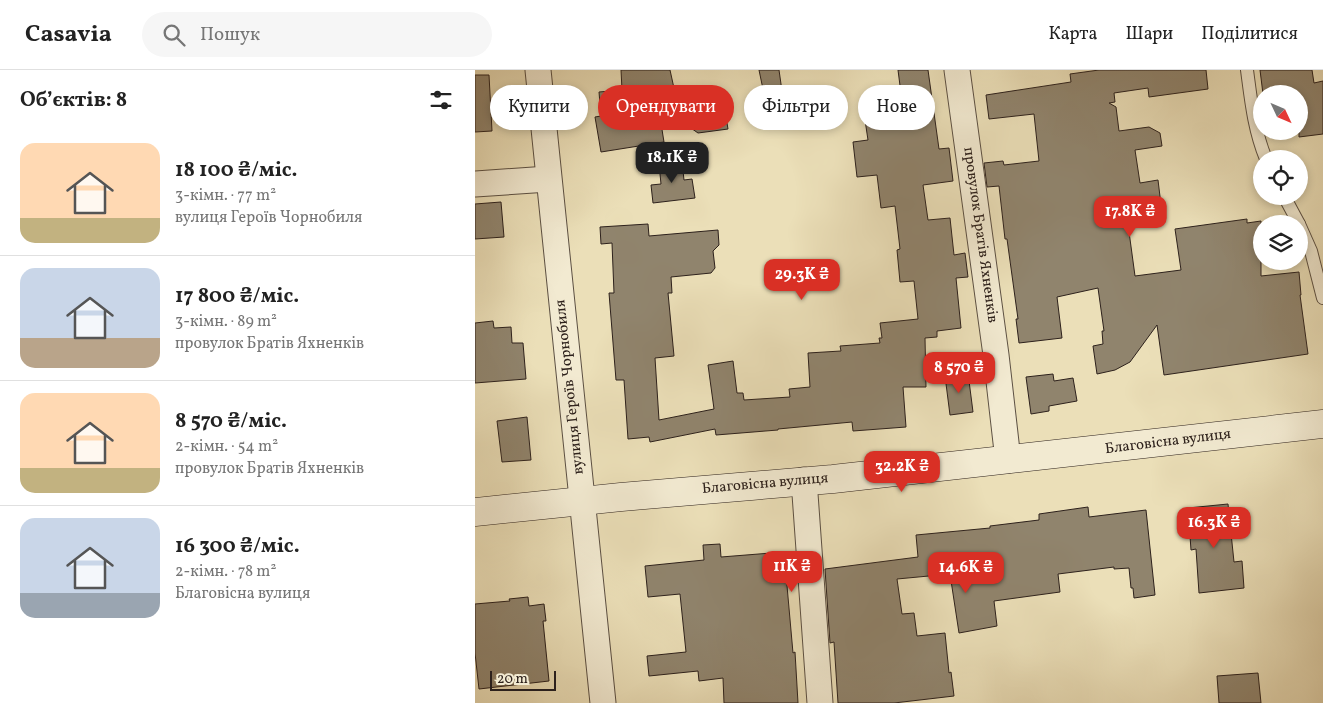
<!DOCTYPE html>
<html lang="uk">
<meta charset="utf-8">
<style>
body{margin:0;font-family:Vollkorn,serif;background:#f6f6f6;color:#222;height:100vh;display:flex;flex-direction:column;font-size:19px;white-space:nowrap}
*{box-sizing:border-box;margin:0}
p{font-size:16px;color:#767676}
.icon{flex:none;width:28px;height:28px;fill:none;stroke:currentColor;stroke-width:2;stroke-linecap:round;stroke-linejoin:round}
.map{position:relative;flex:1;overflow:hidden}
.details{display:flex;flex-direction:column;background:#fff;width:475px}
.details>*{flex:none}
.hud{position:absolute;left:15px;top:15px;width:475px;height:45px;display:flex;gap:10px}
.needle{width:32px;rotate:134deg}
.buttons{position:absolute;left:778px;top:15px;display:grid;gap:10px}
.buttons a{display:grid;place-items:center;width:55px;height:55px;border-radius:50%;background:#fff;box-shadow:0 2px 8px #0003;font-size:25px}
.scale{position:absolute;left:15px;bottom:12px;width:66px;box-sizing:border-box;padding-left:5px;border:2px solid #2d211c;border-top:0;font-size:14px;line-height:18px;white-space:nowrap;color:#2d211c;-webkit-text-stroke:4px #f2ead1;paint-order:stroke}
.price{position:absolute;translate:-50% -42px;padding:0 11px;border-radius:10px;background:#d93025;color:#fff;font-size:16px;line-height:32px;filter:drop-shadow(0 1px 2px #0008)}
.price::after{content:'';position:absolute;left:50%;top:30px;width:15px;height:11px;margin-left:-8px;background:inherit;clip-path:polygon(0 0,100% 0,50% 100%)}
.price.current{background:#222;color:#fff}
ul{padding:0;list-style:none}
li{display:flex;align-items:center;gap:15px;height:125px;padding:0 20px}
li+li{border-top:1px solid #e0e0e0}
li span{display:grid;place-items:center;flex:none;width:140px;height:100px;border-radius:15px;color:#555}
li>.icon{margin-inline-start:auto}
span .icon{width:60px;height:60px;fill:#fffc;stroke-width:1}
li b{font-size:21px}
h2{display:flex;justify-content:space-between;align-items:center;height:60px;padding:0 20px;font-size:21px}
.chip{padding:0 18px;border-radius:22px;background:#fff;box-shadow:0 2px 8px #0003;font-size:18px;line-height:45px}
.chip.current{background:#d93025;color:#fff}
header{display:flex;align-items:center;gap:30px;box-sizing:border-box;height:70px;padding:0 25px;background:#fff;border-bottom:1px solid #e0e0e0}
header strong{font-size:24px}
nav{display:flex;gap:28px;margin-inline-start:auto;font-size:18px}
.search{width:350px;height:45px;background:#f6f6f6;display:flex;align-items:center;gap:12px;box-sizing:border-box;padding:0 18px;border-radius:28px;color:#767676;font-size:19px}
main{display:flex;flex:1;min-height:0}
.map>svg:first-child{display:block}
</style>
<header>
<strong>Casavia</strong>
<div class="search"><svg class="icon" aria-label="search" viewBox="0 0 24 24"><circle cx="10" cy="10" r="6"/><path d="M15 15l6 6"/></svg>Пошук</div>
<nav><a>Карта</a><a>Шари</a><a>Поділитися</a></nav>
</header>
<main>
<section class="details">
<h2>Об’єктів: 8<svg class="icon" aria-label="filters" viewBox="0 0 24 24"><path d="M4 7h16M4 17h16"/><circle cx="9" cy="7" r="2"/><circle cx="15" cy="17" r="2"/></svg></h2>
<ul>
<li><span style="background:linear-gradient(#ffd9b3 75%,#c2b280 0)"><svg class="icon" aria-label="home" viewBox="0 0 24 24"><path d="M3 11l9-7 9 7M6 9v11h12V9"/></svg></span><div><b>18 100 ₴/міс.</b><p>3-кімн. · 77 m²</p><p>вулиця Героїв Чорнобиля</p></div></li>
<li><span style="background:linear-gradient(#c9d6e8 70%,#b9a48a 0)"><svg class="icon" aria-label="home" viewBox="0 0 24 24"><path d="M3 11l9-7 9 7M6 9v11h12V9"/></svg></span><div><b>17 800 ₴/міс.</b><p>3-кімн. · 89 m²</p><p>провулок Братів Яхненків</p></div></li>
<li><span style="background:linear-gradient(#ffd9b3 75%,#c2b280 0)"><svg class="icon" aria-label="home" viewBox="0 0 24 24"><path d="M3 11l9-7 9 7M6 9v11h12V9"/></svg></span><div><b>8 570 ₴/міс.</b><p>2-кімн. · 54 m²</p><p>провулок Братів Яхненків</p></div></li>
<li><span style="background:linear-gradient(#c9d6e8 75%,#9aa5b1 0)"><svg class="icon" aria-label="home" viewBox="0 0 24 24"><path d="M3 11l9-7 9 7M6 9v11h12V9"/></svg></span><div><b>16 300 ₴/міс.</b><p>2-кімн. · 78 m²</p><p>Благовісна вулиця</p></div></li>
</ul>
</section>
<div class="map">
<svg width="848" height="633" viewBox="0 0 848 633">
<rect width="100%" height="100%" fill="#ebdfb8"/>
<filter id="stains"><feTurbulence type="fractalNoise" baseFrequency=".004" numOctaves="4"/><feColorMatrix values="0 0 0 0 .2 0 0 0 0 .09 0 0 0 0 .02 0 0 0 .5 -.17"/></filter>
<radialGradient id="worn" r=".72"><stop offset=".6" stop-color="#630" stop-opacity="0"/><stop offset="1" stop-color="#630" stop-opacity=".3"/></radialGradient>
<g fill="#90846d" stroke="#2d211c">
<path d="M146,0H195L204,41L249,35L253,59L223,63L183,35L189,72L126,82L120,47L126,46L124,22L147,20Z"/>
<path d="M284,0H304L307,21L289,24Z"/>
<path d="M423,0H453L464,79L474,78L478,111L448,115L453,150L475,148L479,185L490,183L493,207L481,208L486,258L462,261V267L450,268L451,317H428L431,357L378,361L377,352L303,359V360L241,365L240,359L175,372L174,367L153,369L149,310H141L134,223H139L137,173L126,174L125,157L173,154L174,166L243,160L244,175L238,181L240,198L236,203L196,207L197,223H193L199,286L180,288L184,350L239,339L233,295L258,291L262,323H268L269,330L315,327L314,319L335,317L333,283L366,281L365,276L405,273L404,268H407L405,253L443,249L439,211L425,212L422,180L425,179L420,136L406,138L402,105L382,107L378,72L393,70L390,50L418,46L417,41L428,39Z"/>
<path d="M624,0H731L733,19L674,27L673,18L639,23L640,32L634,33L641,37L644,61L674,57L685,63L687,76L660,80L665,113L683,110L687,143L652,147L660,206L706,200L700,159L772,149V153L786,151V206L824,202L826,225H825L833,284L689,305L682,255L655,292L640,300L622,304L618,276L628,274L627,261H629L623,218L582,227L587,268L544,273L541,249H543L532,169H530L524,116L512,117L509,93L528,91L529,95L564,91L559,44L514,49L511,25L596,12L595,4Z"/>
<path d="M785,0H837L839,13L848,11V64L824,67V24H788Z"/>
<path d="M0,5H14L17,61L0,62Z"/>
<path d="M207,92L209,110L217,109L220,128L178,133L176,115L186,114L184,94Z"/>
<path d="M26,132L29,167L0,169V134Z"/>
<path d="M18,251L19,258L36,257L37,273H48L51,309L0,313V253Z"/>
<path d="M493,303L498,342L475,345L470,306Z"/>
<path d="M578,304L579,311L598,308L602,331L574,336V341L556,344L551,307Z"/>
<path d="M52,347L56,390L27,392L22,351Z"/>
<path d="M753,434L759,492L767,491L769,518L724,523L721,479L716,480L713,438Z"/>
<path d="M613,437L614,447L671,440L680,525L659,528L658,518H656L654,498L639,499V497L583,504L585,522L519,531L522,556L484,563L475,504L422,509L427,544L439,543L442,566L470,563L474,603L476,602L479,626L419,633H363L359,572L355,573L350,499L443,487L441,465L515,458V456L564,450V444Z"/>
<path d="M245,474L246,487L309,482L318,583L320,582L323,633H249L248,608L224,611L223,601L174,606L172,586L211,582L205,524L173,527L170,496L229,490L228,475Z"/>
<path d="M53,527L54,536L69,534L71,551H68L74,611L4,619L0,583V534L35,531L34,529Z"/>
<path d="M783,603L786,633H744L742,606Z"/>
</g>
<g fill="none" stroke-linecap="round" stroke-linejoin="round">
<defs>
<g id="lane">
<path d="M772,0C776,30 779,60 791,89"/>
<path d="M809,126L824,154"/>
<path d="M824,154L836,181L848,228"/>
</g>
<g id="street">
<path d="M63,0L128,633"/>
<path d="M482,0L521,285L533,390"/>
<path d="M0,114L73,109"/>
<path d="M329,410L345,633"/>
</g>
<path id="secondary" d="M0,442L146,427L358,409L848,354"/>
</defs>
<use href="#lane" stroke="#5c5043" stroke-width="14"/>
<use href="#street" stroke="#5c5043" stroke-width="27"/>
<use href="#secondary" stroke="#2d211c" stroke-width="29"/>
<use href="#lane" stroke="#f2ead1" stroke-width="12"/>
<use href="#street" stroke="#f2ead1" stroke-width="25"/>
<use href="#secondary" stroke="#f2ead1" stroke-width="28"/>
</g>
<g text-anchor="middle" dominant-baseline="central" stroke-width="4" stroke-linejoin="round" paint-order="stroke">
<g font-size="15" fill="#2d211c" stroke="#f2ead1">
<text transform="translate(505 165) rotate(82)">провулок Братів Яхненків</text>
<text transform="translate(95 317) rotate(-96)">вулиця Героїв Чорнобиля</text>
<text transform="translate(693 372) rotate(-7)">Благовісна вулиця</text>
<text transform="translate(290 414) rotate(-5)">Благовісна вулиця</text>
</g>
</g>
<rect width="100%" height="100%" filter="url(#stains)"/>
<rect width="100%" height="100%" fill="url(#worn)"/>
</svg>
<div class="buttons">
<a><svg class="needle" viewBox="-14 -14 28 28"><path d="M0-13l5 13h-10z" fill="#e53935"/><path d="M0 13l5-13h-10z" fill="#767676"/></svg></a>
<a><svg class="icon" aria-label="locate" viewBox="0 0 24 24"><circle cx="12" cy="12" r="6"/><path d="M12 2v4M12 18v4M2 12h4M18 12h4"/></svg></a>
<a><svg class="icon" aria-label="layers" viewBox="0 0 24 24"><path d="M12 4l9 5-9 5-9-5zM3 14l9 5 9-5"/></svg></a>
</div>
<div class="scale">20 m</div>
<b class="price current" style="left:197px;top:114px">18.1K ₴</b>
<b class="price" style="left:655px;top:168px">17.8K ₴</b>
<b class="price" style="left:327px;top:231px">29.3K ₴</b>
<b class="price" style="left:484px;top:324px">8 570 ₴</b>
<b class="price" style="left:427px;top:423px">32.2K ₴</b>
<b class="price" style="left:739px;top:479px">16.3K ₴</b>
<b class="price" style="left:317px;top:523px">11K ₴</b>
<b class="price" style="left:491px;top:524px">14.6K ₴</b>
<div class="hud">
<a class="chip">Купити</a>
<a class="chip current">Орендувати</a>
<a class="chip">Фільтри</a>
<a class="chip">Нове</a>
</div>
</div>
</main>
